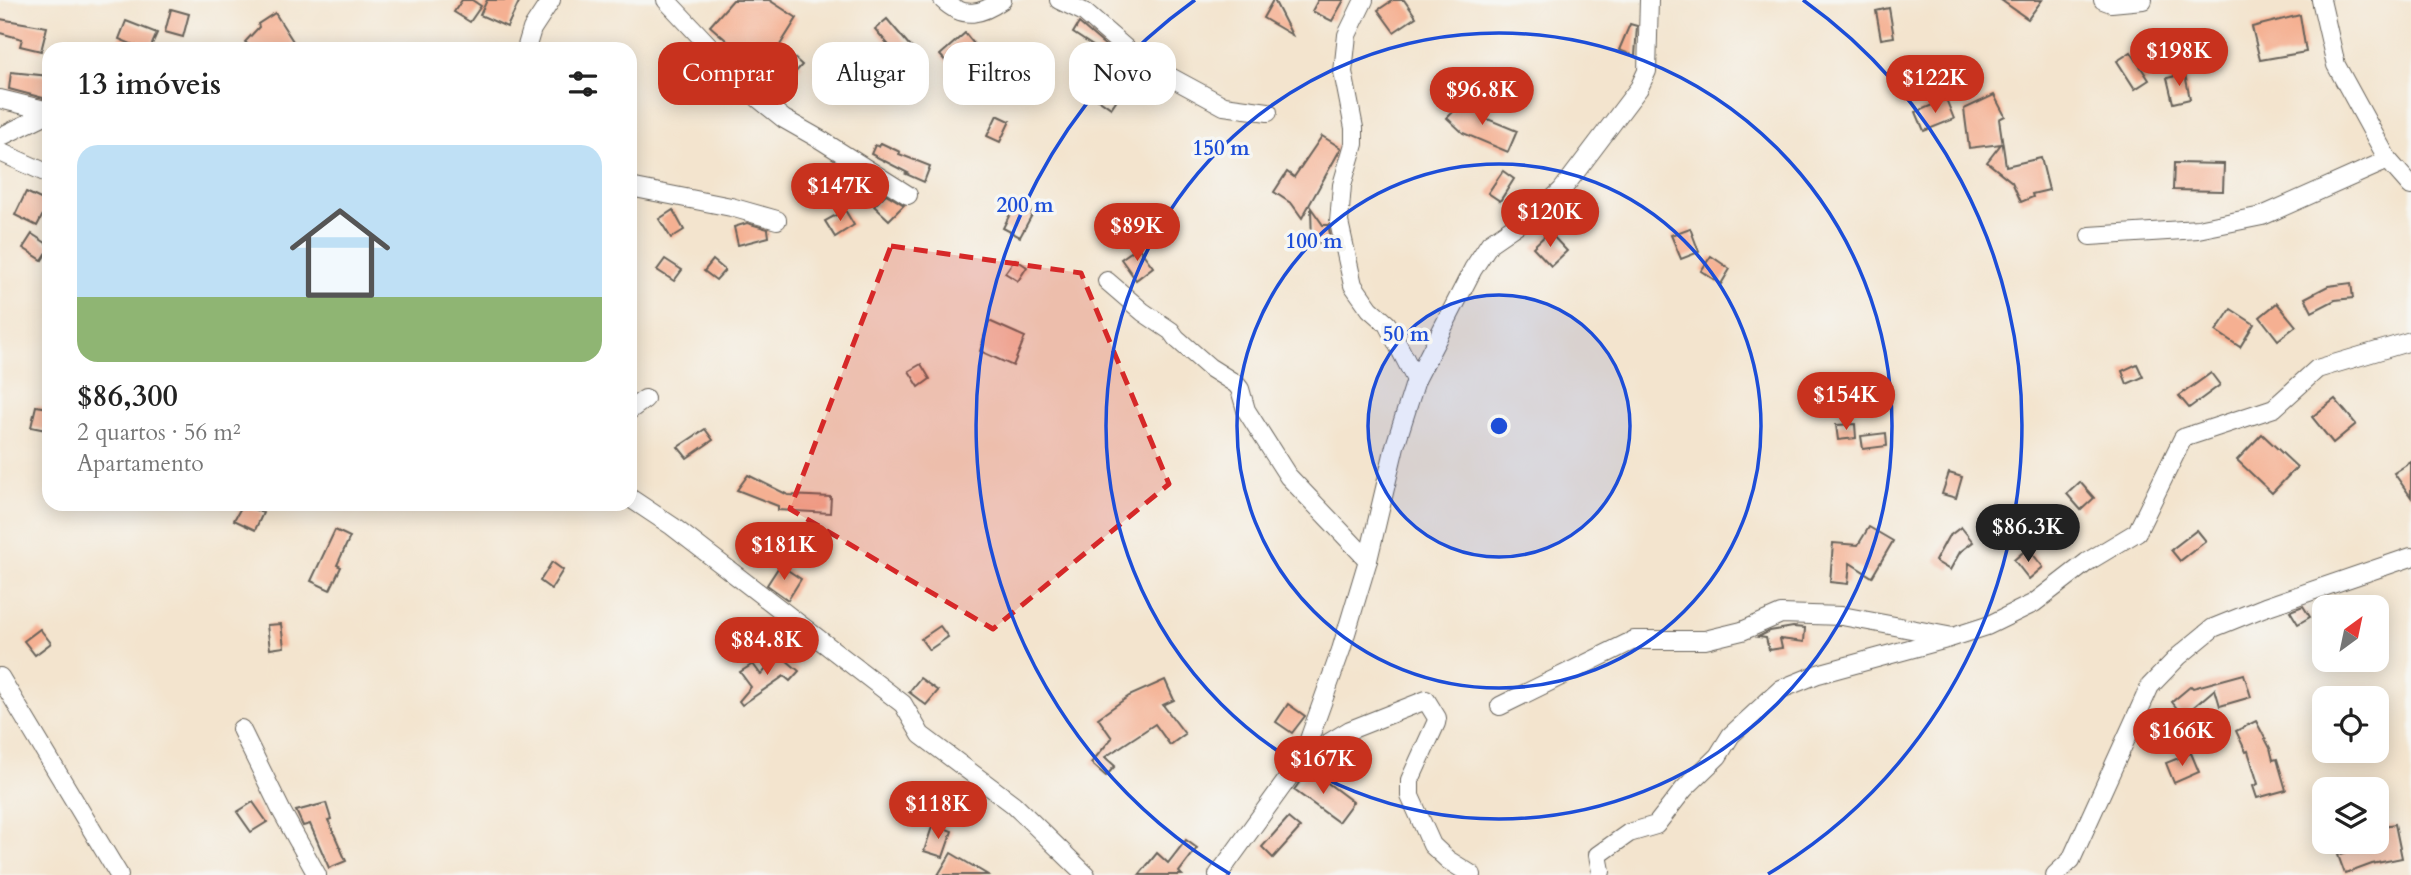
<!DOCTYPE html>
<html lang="pt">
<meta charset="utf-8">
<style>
body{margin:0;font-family:Cardo,serif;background:#f2f2f2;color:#222;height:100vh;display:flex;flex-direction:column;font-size:26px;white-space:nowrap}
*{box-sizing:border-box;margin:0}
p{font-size:23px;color:#767676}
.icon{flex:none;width:38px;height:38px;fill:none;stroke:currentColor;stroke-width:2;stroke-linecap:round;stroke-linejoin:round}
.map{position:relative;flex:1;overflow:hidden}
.panel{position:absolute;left:42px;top:42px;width:595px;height:469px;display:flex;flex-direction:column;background:#fff;border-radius:21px;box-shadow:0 4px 18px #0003}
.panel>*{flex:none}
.top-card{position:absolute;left:658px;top:42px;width:665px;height:63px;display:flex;gap:14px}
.needle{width:46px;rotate:33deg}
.fabs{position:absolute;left:2312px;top:595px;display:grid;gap:14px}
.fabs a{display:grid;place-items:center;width:77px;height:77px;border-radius:14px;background:#fff;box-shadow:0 4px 18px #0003;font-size:35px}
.price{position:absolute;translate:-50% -60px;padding:0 16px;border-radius:24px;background:#c8321e;color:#fff;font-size:23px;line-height:46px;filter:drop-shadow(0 2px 4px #0008)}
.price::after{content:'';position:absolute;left:50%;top:42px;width:21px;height:16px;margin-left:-10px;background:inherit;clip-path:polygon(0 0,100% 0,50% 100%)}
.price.current{background:#222;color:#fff}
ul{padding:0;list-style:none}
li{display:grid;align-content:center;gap:14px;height:371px;padding:0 35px}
li span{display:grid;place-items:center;height:217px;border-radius:21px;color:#555}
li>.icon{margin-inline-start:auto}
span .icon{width:126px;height:126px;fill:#fffc;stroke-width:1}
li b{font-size:30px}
h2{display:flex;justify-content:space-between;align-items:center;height:84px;padding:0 35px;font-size:30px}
.chip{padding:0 24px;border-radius:21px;background:#fff;box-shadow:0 4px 18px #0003;font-size:24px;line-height:63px}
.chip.current{background:#c8321e;color:#fff}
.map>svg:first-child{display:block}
</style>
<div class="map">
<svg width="2411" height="875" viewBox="0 0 2411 875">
<rect width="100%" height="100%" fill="#f6f6f2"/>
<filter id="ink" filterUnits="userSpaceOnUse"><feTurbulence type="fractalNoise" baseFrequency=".0143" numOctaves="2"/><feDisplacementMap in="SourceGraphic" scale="14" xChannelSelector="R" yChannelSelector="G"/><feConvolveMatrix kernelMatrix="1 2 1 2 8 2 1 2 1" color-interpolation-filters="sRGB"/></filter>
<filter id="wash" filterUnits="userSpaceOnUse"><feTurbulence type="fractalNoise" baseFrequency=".00686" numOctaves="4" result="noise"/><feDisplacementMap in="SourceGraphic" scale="28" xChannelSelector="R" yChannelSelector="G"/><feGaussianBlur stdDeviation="1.57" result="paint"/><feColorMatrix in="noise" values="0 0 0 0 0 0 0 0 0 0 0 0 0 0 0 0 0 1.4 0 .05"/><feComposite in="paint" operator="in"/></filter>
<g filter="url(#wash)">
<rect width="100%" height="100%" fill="#f3e4ce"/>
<g id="blocks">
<g fill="#f5b092">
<path d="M462,0H472L481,6L470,22L454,12Z"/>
<path d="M487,0H520L507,27L480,15Z"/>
<path d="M733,0H769L797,18L780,45L802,65L775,95L749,71L753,67L740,55L741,53L710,26Z"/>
<path d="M1273,0H1274L1292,35L1263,18Z"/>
<path d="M1318,0H1344L1332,21L1312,11Z"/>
<path d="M1393,0H1404L1416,17L1394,32L1378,10Z"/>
<path d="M2001,0H2042L2028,19Z"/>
<path d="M1889,8L1894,37L1881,39L1876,11Z"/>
<path d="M171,9L189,14L183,37L165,32Z"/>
<path d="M275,13L298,49H253L245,42L259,27L258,24Z"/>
<path d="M2300,15L2306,52L2260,60L2252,27Z"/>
<path d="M0,19L47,27L41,51L20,46L22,39L0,33Z"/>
<path d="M887,19L921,59L909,69L875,29Z"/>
<path d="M126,21L157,33L150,49H143L119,39Z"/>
<path d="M1079,23L1114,53L1096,75L1086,66L1099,50L1073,33Z"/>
<path d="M1630,24L1637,26L1635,56L1619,50Z"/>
<path d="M965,33L974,44L950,66L940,55Z"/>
<path d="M2131,52L2149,80L2135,89L2117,61Z"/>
<path d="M11,72L49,76L47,99L9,89Z"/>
<path d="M2185,74L2190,99L2173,103L2167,78Z"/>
<path d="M1097,79L1120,95L1111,108L1087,91Z"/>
<path d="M1994,95L2005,116L1999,119L2006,166L2041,158L2049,190L2032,194L2033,197L2021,202L2012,182L1987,162L2001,144L1969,148L1964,109Z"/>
<path d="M1466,99L1485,118L1517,131L1508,152L1463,133L1447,118Z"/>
<path d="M1946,99L1954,119L1924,131L1916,112Z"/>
<path d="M997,115L1010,121L1000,142L987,136Z"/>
<path d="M1322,136L1341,148L1302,218L1292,204L1274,192L1287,172L1294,177Z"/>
<path d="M881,143L900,152L899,154L930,166L924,182L906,174L908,173L871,154L875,145L879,147Z"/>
<path d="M2174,163L2224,164L2223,191L2173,190Z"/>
<path d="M1503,171L1514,179L1500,201L1488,193Z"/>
<path d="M26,192L49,203L37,226L15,215Z"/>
<path d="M886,194L904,205L889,220L874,206Z"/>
<path d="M1015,204L1033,213L1020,237L1003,228Z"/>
<path d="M1311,208L1323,225H1328L1332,242L1312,243Z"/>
<path d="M673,210L684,230L671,238L659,219Z"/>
<path d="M845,210L854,225L835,237L825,221Z"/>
<path d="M747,223L768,229L769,237L738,245L734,227Z"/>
<path d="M1690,228L1699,252L1681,259L1671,235Z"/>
<path d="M1549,232L1567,251L1551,266L1533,247Z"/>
<path d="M32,234L49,245V249L42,260L23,248Z"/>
<path d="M1138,247L1153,267L1136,280L1121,259Z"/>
<path d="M1711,256L1730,269L1721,284L1701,271Z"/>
<path d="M665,259L682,270L674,281L657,270Z"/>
<path d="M1015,259L1027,267L1018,281L1005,273Z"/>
<path d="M713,260L725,270L716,280L704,271Z"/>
<path d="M2351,283L2353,298L2335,300L2312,312L2305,298L2328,286Z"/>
<path d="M2277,303L2296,326L2278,340L2260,317Z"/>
<path d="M2231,309L2254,324L2240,347L2216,331Z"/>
<path d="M989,321L1025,337L1013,366L980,351Z"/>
<path d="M921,364L930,379L919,387L909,371Z"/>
<path d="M2137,364L2143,377L2127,384L2122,371Z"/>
<path d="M2211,373L2220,385L2189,408L2179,396Z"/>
<path d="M2335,399L2356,424L2333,443L2312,417Z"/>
<path d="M36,406L49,408L46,430L31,427Z"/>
<path d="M1855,424L1856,438L1838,440L1836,425Z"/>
<path d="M705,429L713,440L687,458L678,447Z"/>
<path d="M1886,433L1887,446L1863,449L1861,436Z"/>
<path d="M2262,434L2297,467L2272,493L2237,460Z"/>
<path d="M2411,462V497L2394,473Z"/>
<path d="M1949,473L1962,477L1956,498L1942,494Z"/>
<path d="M748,475L788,495L831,497L830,513L778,510V506L737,490Z"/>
<path d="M2080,482L2094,498L2081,510L2067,494Z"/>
<path d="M243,504L263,513L255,530L234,520Z"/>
<path d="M1869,527L1893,541L1872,577L1850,563L1848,584L1830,582L1833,543L1858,545Z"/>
<path d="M1961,527L1973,542L1960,552L1950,570L1935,561L1948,537Z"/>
<path d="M335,530L350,537L337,565L341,567L330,590L311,581Z"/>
<path d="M2197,530L2206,541L2180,561L2171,550Z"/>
<path d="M2028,548L2043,567L2029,579L2014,560Z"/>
<path d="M552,562L563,570L551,589L540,581Z"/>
<path d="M780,565L801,579L788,600L767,585Z"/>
<path d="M2303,606L2310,617L2298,624L2290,611Z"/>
<path d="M281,624L284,647L270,649L267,625Z"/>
<path d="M940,626L948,637L929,650L921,639Z"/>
<path d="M1793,627L1805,628L1804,642L1780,639L1782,648L1769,650L1766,638L1758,637L1770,631Z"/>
<path d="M40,629L51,643L35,655L24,641Z"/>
<path d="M779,654L799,671L790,681L784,676L742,705L739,701L751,687L740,672L753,664L761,675Z"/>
<path d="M2244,674L2251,697L2220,706L2215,689L2183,716L2172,702L2191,686L2193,688Z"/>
<path d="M920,678L938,691L926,705L909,692Z"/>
<path d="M1165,680L1174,700L1163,705L1185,734L1170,745L1155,724L1105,757L1115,766L1106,776L1091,763L1112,738L1098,718L1129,696Z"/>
<path d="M1288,704L1305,716L1292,733L1276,722Z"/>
<path d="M2256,721L2270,748L2273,760L2277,759L2286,790L2257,798L2253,786L2258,784L2248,751L2246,752L2236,731Z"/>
<path d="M2191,753L2199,772L2174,783L2166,763Z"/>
<path d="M1309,769L1353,802L1338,822L1294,790Z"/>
<path d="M253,802L267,822L251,832L237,812Z"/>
<path d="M326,803L331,819L328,820L346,861L329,868L310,824L303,826L296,811Z"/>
<path d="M1288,818L1300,828L1273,858L1262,847Z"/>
<path d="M933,824L952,831L943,857L924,851Z"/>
<path d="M2395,824L2402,858L2372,864L2345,874L2338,855L2376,842L2381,839L2378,827Z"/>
<path d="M1186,840L1197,848L1179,872L1182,875H1139L1157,853L1168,863Z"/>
<path d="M951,853L988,875H938Z"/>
</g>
</g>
</g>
<g filter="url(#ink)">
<use href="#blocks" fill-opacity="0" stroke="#67625a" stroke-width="2"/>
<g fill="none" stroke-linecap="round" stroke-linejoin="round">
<defs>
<g id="street">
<path d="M666,0L759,99L784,119L821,140L908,195"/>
<path d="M943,0C964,20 982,14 1002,0"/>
<path d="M1059,0L1084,12L1139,60L1224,106L1268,112"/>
<path d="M1364,0L1347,35L1343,72L1354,128V144L1342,185L1339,222L1353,285L1370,309L1387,324L1416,380"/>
<path d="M2103,0L2111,3L2143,0"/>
<path d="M2321,0L2336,65L2388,160L2411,186"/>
<path d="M526,49L532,29L551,0"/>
<path d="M0,99L49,111"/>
<path d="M0,137L49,113"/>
<path d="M0,152L49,174"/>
<path d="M630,187L731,207L777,220"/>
<path d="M2090,236L2198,229L2262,216L2388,160"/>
<path d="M1107,281L1143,312L1171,331L1176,338L1209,367L1236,384L1240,389L1246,410L1288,476L1368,560"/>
<path d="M630,410L645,399"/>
<path d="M630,498L672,526L903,704L921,735L1013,804L1086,875"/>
<path d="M0,677L119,875"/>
<path d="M1500,706L1634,640H1705L1742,631L1781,614L1842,616L1953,637L1987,626L2034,603L2087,562L2137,532L2183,438L2274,408L2317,369L2411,341"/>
<path d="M241,729L282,812L317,875"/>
<path d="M1302,759L1350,730L1426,700L1437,718L1436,723L1410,780V796L1432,845L1448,860L1472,875"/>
<path d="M1218,875L1302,759L1341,650L1368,560L1395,446L1416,380L1473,269L1490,243L1547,204L1562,190L1639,88L1647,71L1649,0"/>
<path d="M1600,875L1601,871L1598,855L1629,833L1656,825L1684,789L1718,756L1731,735L1781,689L1818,674L1950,638"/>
<path d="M2055,875L2071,860L2150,686L2179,656L2213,628L2265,607L2411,557"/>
</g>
</defs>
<use href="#street" stroke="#67625a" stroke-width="20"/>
<use href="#street" stroke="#fff" stroke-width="18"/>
</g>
</g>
<path fill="#d62828" fill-opacity="0.2" stroke="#d62828" stroke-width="5" stroke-dasharray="14 9" stroke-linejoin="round" d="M891,246L1081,273L1169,484L993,629L790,509Z"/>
<circle cx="1499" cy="426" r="131" fill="#1d4ed8" fill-opacity=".12"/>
<g fill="none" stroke="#1d4ed8" stroke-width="3.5">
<circle cx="1499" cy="426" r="131"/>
<circle cx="1499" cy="426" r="262"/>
<circle cx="1499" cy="426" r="393"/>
<path d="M1230 874A523 523 0 0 1 1195 0M1803 0A523 523 0 0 1 1768 874"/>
</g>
<circle cx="1499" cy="426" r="10" fill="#1d4ed8" stroke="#f6f6f2" stroke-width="3.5"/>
<g font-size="21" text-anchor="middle" font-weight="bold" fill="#1d4ed8" stroke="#f6f6f2" stroke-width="7" stroke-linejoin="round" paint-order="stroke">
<text x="1221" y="155">150 m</text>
<text x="1025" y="212">200 m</text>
<text x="1314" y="248">100 m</text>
<text x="1406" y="341">50 m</text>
</g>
</svg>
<div class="fabs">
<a><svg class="needle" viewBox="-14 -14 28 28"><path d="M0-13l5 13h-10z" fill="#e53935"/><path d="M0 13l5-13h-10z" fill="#767676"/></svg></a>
<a><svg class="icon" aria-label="locate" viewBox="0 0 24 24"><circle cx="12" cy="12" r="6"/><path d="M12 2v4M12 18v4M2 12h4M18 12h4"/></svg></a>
<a><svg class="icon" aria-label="layers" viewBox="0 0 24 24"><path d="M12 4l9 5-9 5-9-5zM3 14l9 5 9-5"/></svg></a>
</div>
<b class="price" style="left:2179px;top:88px">$198K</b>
<b class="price" style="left:1935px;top:115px">$122K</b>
<b class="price" style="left:1482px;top:127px">$96.8K</b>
<b class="price" style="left:840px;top:223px">$147K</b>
<b class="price" style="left:1550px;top:249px">$120K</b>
<b class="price" style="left:1137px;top:263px">$89K</b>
<b class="price" style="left:1846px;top:432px">$154K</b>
<b class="price current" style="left:2028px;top:564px">$86.3K</b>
<b class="price" style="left:784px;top:582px">$181K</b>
<b class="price" style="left:767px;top:677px">$84.8K</b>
<b class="price" style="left:2182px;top:768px">$166K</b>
<b class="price" style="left:1323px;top:796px">$167K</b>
<b class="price" style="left:938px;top:841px">$118K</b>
<div class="top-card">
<a class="chip current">Comprar</a>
<a class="chip">Alugar</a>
<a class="chip">Filtros</a>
<a class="chip">Novo</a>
</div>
<section class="panel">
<h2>13 imóveis<svg class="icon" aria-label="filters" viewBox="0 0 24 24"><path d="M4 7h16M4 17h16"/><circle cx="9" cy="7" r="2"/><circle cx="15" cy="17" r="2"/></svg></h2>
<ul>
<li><span style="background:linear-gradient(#bfe0f5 70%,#8fb573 0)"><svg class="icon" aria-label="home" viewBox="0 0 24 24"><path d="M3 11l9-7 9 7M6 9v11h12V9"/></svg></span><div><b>$86,300</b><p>2 quartos · 56 m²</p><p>Apartamento</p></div></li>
</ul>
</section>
</div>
